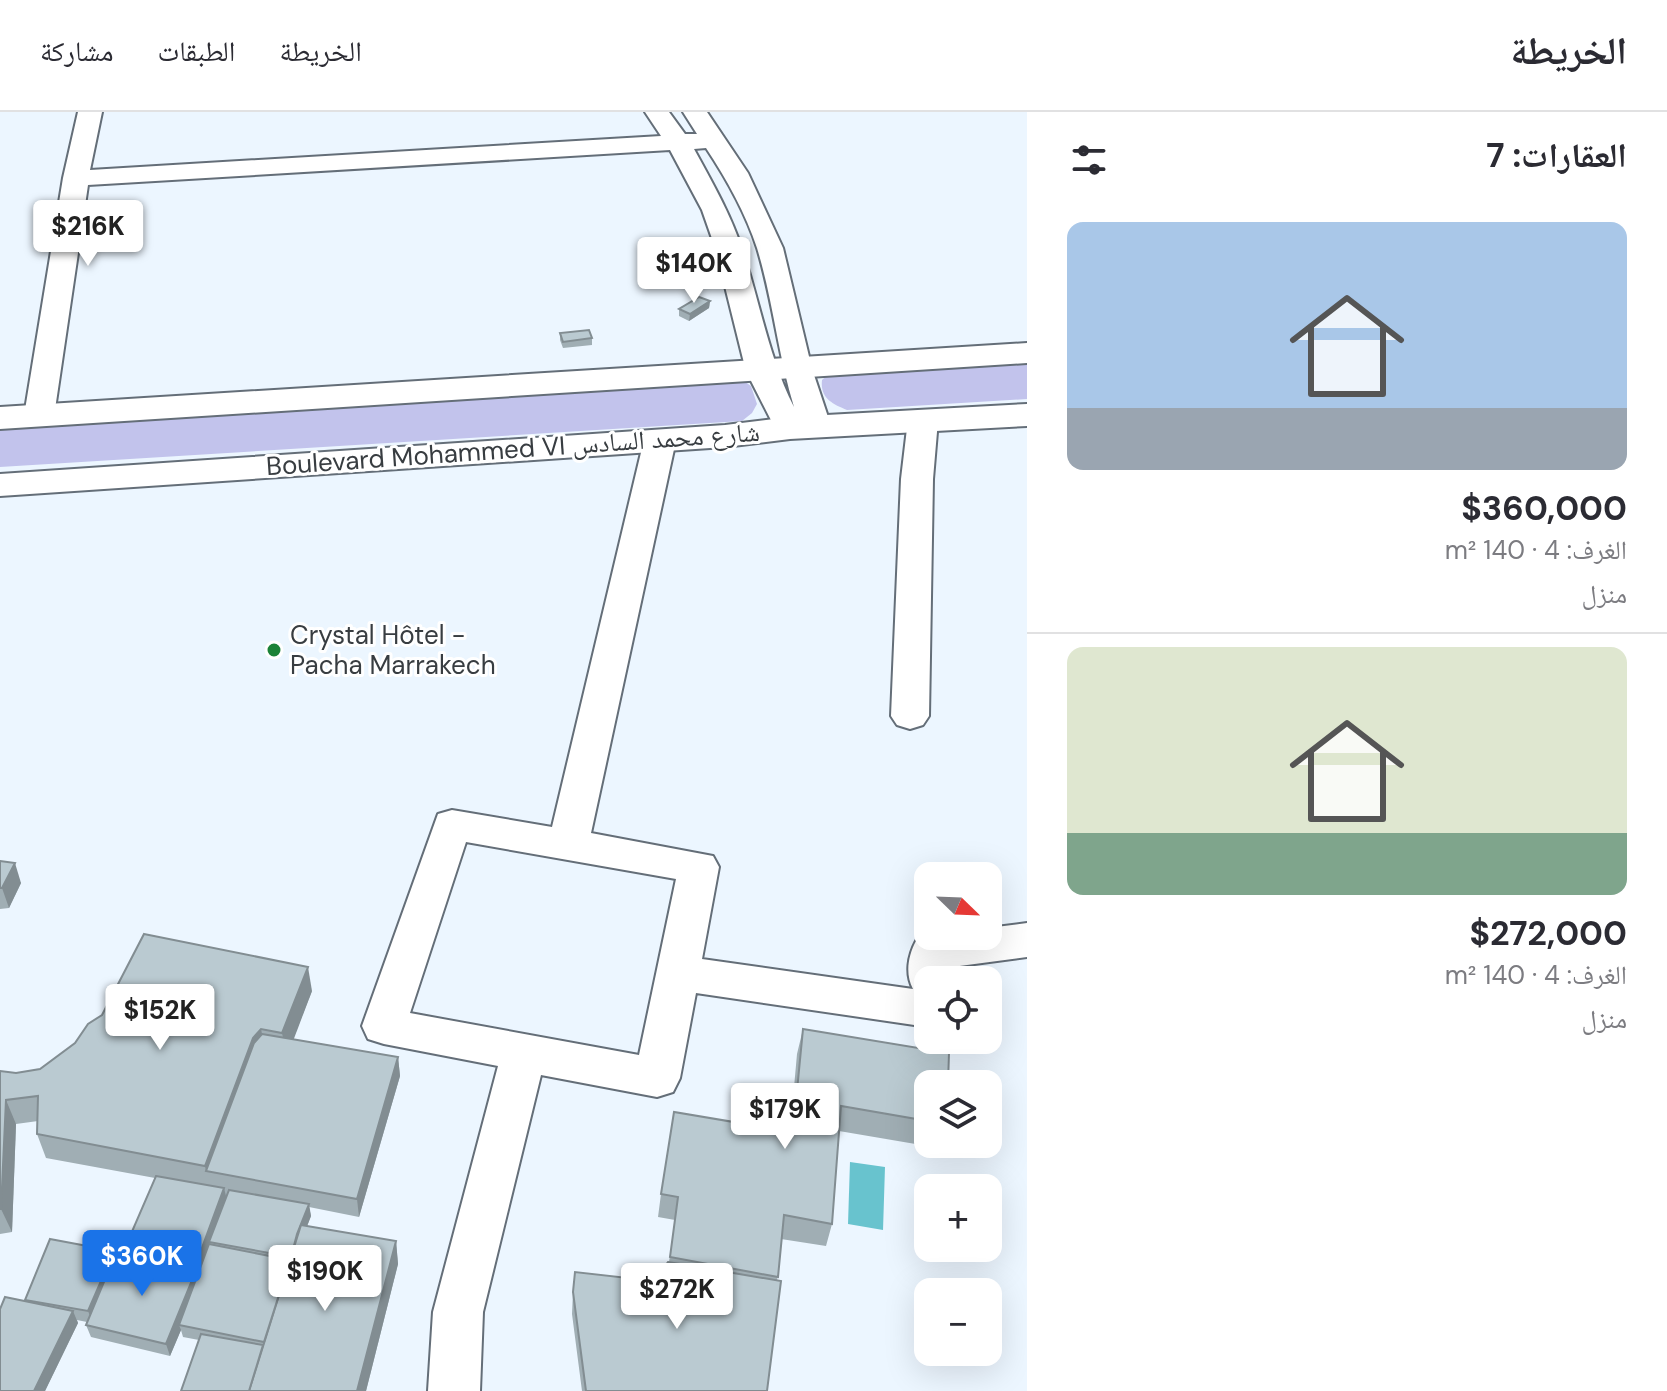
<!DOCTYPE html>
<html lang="ar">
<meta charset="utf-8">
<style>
body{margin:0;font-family:"DM Sans","Noto Naskh Arabic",sans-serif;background:#f7f7f7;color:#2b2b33;direction:rtl;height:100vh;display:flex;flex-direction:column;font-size:30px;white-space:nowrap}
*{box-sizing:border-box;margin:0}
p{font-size:26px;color:#7c7c81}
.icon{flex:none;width:44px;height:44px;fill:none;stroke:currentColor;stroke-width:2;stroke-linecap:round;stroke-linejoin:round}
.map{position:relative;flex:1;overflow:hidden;direction:ltr}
.details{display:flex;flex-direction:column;background:#fff;width:640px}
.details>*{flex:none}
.needle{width:52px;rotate:113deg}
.fabs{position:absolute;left:914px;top:750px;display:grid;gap:16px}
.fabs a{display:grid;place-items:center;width:88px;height:88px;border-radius:16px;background:#fff;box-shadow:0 8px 32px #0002;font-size:40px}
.price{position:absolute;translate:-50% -68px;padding:0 18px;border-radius:8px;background:#fff;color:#222;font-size:26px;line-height:52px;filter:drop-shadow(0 2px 4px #0008)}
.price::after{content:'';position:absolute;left:50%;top:48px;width:24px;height:18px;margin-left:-12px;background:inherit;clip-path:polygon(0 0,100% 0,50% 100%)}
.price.selected{background:#1a73e8;color:#fff}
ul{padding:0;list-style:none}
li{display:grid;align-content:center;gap:16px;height:424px;padding:0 40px}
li+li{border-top:2px solid #e1e1e2}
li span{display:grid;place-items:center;height:248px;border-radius:16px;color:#555}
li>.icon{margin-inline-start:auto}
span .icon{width:144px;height:144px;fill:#fffc;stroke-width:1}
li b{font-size:34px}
h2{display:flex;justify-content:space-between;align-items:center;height:96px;padding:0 40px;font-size:34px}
header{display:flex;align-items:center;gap:48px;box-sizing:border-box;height:112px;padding:0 40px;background:#fff;border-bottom:2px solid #e1e1e2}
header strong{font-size:38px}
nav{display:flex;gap:44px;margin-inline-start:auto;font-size:28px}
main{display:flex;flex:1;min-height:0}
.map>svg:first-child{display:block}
</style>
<header>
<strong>الخريطة</strong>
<nav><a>الخريطة</a><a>الطبقات</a><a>مشاركة</a></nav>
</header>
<main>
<section class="details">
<h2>العقارات: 7<svg class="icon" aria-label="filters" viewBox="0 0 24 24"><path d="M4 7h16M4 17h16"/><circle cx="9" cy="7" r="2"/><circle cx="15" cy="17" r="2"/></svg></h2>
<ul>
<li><span style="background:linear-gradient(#a9c7e8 75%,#9aa5b1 0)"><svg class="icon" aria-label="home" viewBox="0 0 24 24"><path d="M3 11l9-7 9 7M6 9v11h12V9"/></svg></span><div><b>$360,000</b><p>الغرف: 4 · 140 m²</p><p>منزل</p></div></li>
<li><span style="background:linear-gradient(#dfe7d0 75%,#7fa58c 0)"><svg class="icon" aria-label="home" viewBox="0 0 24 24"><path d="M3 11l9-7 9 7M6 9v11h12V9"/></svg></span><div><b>$272,000</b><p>الغرف: 4 · 140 m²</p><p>منزل</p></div></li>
</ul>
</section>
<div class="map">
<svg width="1027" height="1279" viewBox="0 0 1027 1279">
<rect width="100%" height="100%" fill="#ecf6ff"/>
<g fill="#c2c3ec">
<path d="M1027,249V287L847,298C832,292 820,286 822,268L830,261Z"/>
<path d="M738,265L751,274L757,292L752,301L742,309L0,355V313Z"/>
</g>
<path fill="#68c3ce" d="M850,1050L885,1055L883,1118L848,1112Z"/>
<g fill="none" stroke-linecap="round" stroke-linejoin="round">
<defs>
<g id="minor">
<path d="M78,0H102L90,58L661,24L645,0H669L685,22H697L683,0H707L748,61L783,136L812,257L831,314L827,321L816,323L804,319L790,325L779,323L775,316L746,259L716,138L702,98L670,38L88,73L54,304L50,310L39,313L28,310L24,304L63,66ZM706,36C726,66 746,102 757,136C773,188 778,243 794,295C768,244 760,190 742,137C730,101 712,70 694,37Z"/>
<path d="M923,299L934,301L938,308L933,367L929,604L923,613L910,617L897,613L891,604L901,367L908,308L912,301Z"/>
<path d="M660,319L671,321L676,328L591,721L713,744L719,755L702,847L913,877C905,862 908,844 916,829L931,824H988V816L1027,811V845L952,855V868H928V915L696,881L680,966L673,980L657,985L541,963L483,1200L480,1279H428L433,1200L498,954L384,932L368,927L362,914L438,702L452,698L552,715L644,328L649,321ZM466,730L676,767L639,943L410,901Z"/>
</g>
<g id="major">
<path d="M1027,231V251L0,317V295Z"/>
<path d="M1027,292V314L790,327L725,335L0,384V362L725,313L790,305Z"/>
</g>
</defs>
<use href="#minor" stroke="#646e78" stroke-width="4"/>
<use href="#major" stroke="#646e78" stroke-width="4"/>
<use href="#minor" fill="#fff" fill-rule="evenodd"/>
<use href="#major" fill="#fff" fill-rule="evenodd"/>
</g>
<g fill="#a0aeb4">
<path d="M710,189L709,196L689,209L679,204V197Z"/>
<path d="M560,221L592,226V233L563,236L560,228Z"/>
<path d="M0,749L21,771L9,796L0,797Z"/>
<path d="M312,879L293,927L398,945L400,964L359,1105L309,1095L311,1104L307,1114L396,1129L398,1152L366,1279L199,1228L183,1225L181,1218L170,1244L91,1225L86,1213L87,1210L77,1208L78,1211L45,1279H0L25,1189V1188L114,1139L115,1143H126L124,1138L155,1066L46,1046L37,1022L38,1009L16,1012L12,1120L0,1122V959L16,961L40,957Z"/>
<path d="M803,917L928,972V1032H940L939,1036L839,1019L832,1112L826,1134L781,1127L767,1279H582L572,1202L573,1180L654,1169L669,1150L675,1108L658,1105L661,1082L790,1020L797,942Z"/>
</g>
<g fill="#828d92">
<path d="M710,189L709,196L689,209L690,202Z"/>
<path d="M15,751L21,771L9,796L2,776Z"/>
<path d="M308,855L312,879L287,945L282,921Z"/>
<path d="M261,917L266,941L206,1059L205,1054L253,926Z"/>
<path d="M398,945L400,964L359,1105L357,1087Z"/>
<path d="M6,988L16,1012L12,1120L1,1097Z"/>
<path d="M224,1076L227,1088L209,1130L211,1135L200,1165L196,1152Z"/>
<path d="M309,1092L311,1104L299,1135L297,1122Z"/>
<path d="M396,1129L398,1152L366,1279H357Z"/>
<path d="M114,1139L118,1151L93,1211L88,1199Z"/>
<path d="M197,1156L201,1168L179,1213L181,1218L170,1244L166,1232Z"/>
<path d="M73,1199L78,1211L45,1279H34Z"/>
</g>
<g fill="#bacad1" stroke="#828d92" stroke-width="2">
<path d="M699,185L710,189L690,202L679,197Z"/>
<path d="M589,218L592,226L563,230L560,221Z"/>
<path d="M0,749L15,751L2,776H0Z"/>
<path d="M144,822L308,855L282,921L261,917L253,926L205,1054L37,1022L38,984L6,988L1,1097H0V959L16,961L40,957L75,931L88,912L102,903Z"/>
<path d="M803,917L949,941L948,972H928V1009L841,994L832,1112L784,1103L778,1165L670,1145L678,1085L661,1082L674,1000L793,1020Z"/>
<path d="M262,922L398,945L357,1087L206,1059L254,931Z"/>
<path d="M156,1064L224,1076L196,1152L124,1138Z"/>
<path d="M229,1078L309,1092L297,1122L291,1145L209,1130Z"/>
<path d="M301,1113L396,1129L357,1279H249Z"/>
<path d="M50,1127L114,1139L88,1199L25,1188Z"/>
<path d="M209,1132L290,1148L264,1230L179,1213Z"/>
<path d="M116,1141L197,1156L166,1232L86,1213Z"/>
<path d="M668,1150L781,1169L767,1279H586L573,1180L575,1160L654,1169Z"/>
<path d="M5,1185L73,1199L34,1279H0V1197Z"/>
<path d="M201,1222L263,1233L249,1279H181Z"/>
</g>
<circle fill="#1b8237" stroke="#fff" stroke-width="3" cx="274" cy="538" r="8"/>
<g text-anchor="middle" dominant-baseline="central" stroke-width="6" stroke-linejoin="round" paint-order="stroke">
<g font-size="26" fill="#383d41" stroke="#fff">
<text transform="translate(513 337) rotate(-4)">Boulevard Mohammed VI شارع محمد السادس</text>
</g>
<g font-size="26" fill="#383d41" stroke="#fff" text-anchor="start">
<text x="290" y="523">Crystal Hôtel -<tspan x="290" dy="30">Pacha Marrakech</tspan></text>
</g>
</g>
</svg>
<div class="fabs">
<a><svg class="needle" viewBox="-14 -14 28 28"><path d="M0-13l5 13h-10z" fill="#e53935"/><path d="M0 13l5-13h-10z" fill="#7c7c81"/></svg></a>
<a><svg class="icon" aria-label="locate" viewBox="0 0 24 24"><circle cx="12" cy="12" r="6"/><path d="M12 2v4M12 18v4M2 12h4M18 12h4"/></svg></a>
<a><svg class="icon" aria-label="layers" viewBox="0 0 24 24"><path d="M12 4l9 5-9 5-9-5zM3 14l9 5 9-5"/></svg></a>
<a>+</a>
<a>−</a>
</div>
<b class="price" style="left:88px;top:156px">$216K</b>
<b class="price" style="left:694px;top:193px">$140K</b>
<b class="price" style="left:160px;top:940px">$152K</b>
<b class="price" style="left:785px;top:1039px">$179K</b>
<b class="price selected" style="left:142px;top:1186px">$360K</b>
<b class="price" style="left:325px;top:1201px">$190K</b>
<b class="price" style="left:677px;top:1219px">$272K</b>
</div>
</main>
